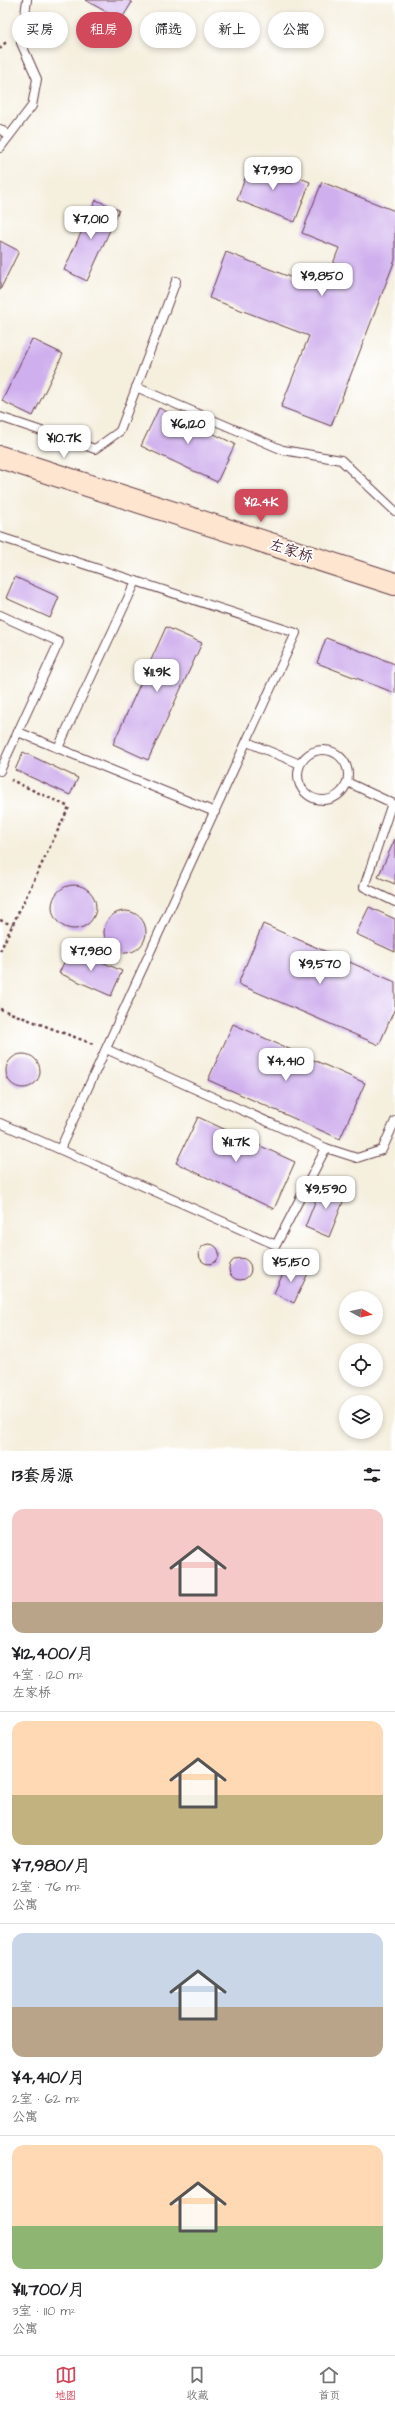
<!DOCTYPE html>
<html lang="zh">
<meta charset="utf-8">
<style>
body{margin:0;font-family:"Architects Daughter","LXGW WenKai TC",sans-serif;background:#f2f2f2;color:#202124;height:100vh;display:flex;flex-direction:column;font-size:15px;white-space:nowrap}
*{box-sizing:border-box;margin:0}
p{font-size:13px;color:#757577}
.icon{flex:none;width:22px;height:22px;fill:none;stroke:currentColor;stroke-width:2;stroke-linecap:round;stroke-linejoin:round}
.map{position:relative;height:1451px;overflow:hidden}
.side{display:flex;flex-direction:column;background:#fff;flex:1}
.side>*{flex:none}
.top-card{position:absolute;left:12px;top:12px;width:371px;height:36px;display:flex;gap:8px}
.needle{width:26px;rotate:98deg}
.controls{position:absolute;left:339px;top:1291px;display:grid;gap:8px}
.controls a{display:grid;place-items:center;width:44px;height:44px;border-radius:50%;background:#fff;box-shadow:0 2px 6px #0003;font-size:20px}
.price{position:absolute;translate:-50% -34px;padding:0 9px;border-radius:8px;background:#fff;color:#222;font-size:13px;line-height:26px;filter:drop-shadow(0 1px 2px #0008)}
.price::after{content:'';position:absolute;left:50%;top:24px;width:12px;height:9px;margin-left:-6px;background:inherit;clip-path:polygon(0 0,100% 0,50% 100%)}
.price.active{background:#d1495b;color:#fff}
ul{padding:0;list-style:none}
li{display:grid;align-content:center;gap:8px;height:212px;padding:0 12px}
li+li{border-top:1px solid #e0e0e0}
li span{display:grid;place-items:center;height:124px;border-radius:12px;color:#555}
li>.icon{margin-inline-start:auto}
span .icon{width:72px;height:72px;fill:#fffc;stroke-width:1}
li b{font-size:17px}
h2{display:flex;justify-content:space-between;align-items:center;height:48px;padding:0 12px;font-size:17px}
.pill{padding:0 14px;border-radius:18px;background:#fff;box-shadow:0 2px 6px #0003;font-size:14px;line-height:36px}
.pill.active{background:#d1495b;color:#fff}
.tabs{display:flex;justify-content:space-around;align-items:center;height:56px;border-top:1px solid #e0e0e0;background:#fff;font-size:11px;color:#757577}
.tabs a{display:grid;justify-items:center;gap:2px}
.tabs .active{color:#d1495b}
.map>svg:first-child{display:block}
</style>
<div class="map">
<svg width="395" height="1451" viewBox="0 0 395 1451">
<rect width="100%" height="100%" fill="#fff"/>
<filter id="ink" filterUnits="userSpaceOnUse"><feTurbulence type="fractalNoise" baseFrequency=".025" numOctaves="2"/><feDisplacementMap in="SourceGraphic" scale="8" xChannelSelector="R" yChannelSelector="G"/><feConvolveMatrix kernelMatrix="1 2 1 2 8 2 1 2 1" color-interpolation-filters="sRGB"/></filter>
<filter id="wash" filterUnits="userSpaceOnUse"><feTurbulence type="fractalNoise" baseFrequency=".012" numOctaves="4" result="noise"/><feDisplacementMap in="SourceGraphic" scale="16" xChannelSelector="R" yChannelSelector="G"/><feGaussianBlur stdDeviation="0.9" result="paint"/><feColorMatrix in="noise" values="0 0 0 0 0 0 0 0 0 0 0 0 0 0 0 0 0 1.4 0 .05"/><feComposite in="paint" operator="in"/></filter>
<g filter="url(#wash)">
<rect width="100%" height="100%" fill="#f5efde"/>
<g id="blocks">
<g fill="#cfafed">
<path d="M85,0H128L132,2L121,20Z"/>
<path d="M252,159L310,182L295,222L237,200Z"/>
<path d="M322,182L395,211V260L331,426L281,407L309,336L209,298L226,252L323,290L339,248L302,233Z"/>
<path d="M96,200L119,210L87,281L64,270Z"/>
<path d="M0,241L19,251L0,290Z"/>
<path d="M32,339L63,354L33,416L2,401Z"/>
<path d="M159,408L235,444L217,482L141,446Z"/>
<path d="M15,577L59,597L50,618L6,598Z"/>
<path d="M166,627L202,643L148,760L113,744Z"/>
<path d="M326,638L395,664V693L317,663Z"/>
<path d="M23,752L78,778L70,795L15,770Z"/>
<path d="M395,839V884L378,877Z"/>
<circle cx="74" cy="907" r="22"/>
<path d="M369,907L395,919V952L356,934Z"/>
<circle cx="125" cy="932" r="21"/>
<path d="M263,924L395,982V1008L379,1045L238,984Z"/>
<path d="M71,948L122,971L111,996L59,973Z"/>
<path d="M233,1024L365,1083L340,1139L208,1080Z"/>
<circle cx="23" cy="1071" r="17"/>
<path d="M198,1117L295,1162L274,1209L176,1163Z"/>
<path d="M323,1182L347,1192L329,1237L305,1227Z"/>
<circle cx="209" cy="1254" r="10"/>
<circle cx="240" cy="1269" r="11"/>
<path d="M288,1263L308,1273L294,1303L274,1293Z"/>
</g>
</g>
</g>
<g filter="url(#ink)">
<use href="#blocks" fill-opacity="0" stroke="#643e46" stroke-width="1"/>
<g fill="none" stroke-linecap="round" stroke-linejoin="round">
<defs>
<g id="service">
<path d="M0,129L9,136"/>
<path d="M0,148L32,106L37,79L21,43L27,0"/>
<path d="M136,387L283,450L341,460L395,511"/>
<path d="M0,417L95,449L120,431L176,281"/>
<path d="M0,537L296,633L60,1149"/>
<path d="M0,615L59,642L0,771"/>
<path d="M18,732L215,812"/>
<path d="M247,742L300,764"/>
<path d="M58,748L136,581"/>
<circle cx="323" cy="775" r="25"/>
<path d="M347,782L392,803L364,887L395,902"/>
<path d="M0,1123L276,1245L326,1148L106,1049"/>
<path d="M326,1148L357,1158L382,1150L395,1121"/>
</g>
<path id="secondary" d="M0,457L395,584"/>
</defs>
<use href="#service" stroke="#643e46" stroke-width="10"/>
<use href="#secondary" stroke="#643e46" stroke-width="24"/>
<g stroke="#643e46" stroke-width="2.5" stroke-dasharray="3 3" stroke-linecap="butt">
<path d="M0,49L5,43H7"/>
<path d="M0,920L12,925"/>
<path d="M0,951L69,807L11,780"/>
<path d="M0,1009L93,1044"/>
</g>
<use href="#service" stroke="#fff" stroke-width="8"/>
<use href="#secondary" stroke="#fde5d0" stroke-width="22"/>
</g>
</g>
<g text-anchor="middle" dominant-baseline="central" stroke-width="3.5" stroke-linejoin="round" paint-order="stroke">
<g font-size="15" fill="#4a1f2b" stroke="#fff">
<text transform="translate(291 551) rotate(18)">左家桥</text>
</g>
</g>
</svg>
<div class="controls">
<a><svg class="needle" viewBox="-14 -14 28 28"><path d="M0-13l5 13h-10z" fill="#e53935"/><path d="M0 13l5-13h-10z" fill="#757577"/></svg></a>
<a><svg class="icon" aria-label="locate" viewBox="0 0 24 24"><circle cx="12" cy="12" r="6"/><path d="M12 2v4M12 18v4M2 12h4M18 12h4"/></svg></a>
<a><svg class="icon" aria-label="layers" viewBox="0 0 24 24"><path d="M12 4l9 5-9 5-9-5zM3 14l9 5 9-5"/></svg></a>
</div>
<b class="price" style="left:273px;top:191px">¥7,930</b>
<b class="price" style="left:91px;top:240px">¥7,010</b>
<b class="price" style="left:322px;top:297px">¥9,850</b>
<b class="price" style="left:188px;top:445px">¥6,120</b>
<b class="price" style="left:64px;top:459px">¥10.7K</b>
<b class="price active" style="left:261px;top:523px">¥12.4K</b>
<b class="price" style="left:157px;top:693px">¥11.9K</b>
<b class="price" style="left:91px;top:972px">¥7,980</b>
<b class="price" style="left:320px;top:985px">¥9,570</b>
<b class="price" style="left:286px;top:1082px">¥4,410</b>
<b class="price" style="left:236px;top:1163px">¥11.7K</b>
<b class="price" style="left:326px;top:1210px">¥9,590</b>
<b class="price" style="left:291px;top:1283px">¥5,150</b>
<div class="top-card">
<a class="pill">买房</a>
<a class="pill active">租房</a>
<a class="pill">筛选</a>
<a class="pill">新上</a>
<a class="pill">公寓</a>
</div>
</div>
<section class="side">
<h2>13套房源<svg class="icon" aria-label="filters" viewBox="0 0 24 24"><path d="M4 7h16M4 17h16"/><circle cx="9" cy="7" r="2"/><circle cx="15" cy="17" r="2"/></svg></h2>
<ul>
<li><span style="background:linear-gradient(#f6c9c9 75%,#b9a48a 0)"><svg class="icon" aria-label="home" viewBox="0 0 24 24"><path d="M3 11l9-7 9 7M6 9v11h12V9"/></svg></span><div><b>¥12,400/月</b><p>4室 · 120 m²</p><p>左家桥</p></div></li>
<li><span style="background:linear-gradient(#ffd9b3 60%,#c2b280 0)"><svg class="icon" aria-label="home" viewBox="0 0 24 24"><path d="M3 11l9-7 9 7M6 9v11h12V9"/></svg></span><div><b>¥7,980/月</b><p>2室 · 76 m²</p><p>公寓</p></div></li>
<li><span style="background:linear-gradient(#c9d6e8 60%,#b9a48a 0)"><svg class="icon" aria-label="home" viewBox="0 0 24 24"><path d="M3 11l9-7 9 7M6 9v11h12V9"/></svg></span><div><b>¥4,410/月</b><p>2室 · 62 m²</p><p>公寓</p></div></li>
<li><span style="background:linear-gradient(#ffd9b3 65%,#8fb573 0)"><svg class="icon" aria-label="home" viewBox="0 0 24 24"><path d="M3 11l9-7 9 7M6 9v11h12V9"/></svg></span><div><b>¥11,700/月</b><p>3室 · 110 m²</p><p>公寓</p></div></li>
</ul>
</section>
<nav class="tabs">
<a class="active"><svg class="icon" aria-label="map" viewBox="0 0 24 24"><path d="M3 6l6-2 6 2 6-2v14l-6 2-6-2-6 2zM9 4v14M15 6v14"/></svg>地图</a>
<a><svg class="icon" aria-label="saved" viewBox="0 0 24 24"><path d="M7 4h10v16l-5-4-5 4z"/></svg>收藏</a>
<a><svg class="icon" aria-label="home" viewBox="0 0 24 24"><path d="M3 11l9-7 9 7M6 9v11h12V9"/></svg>首页</a>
</nav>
